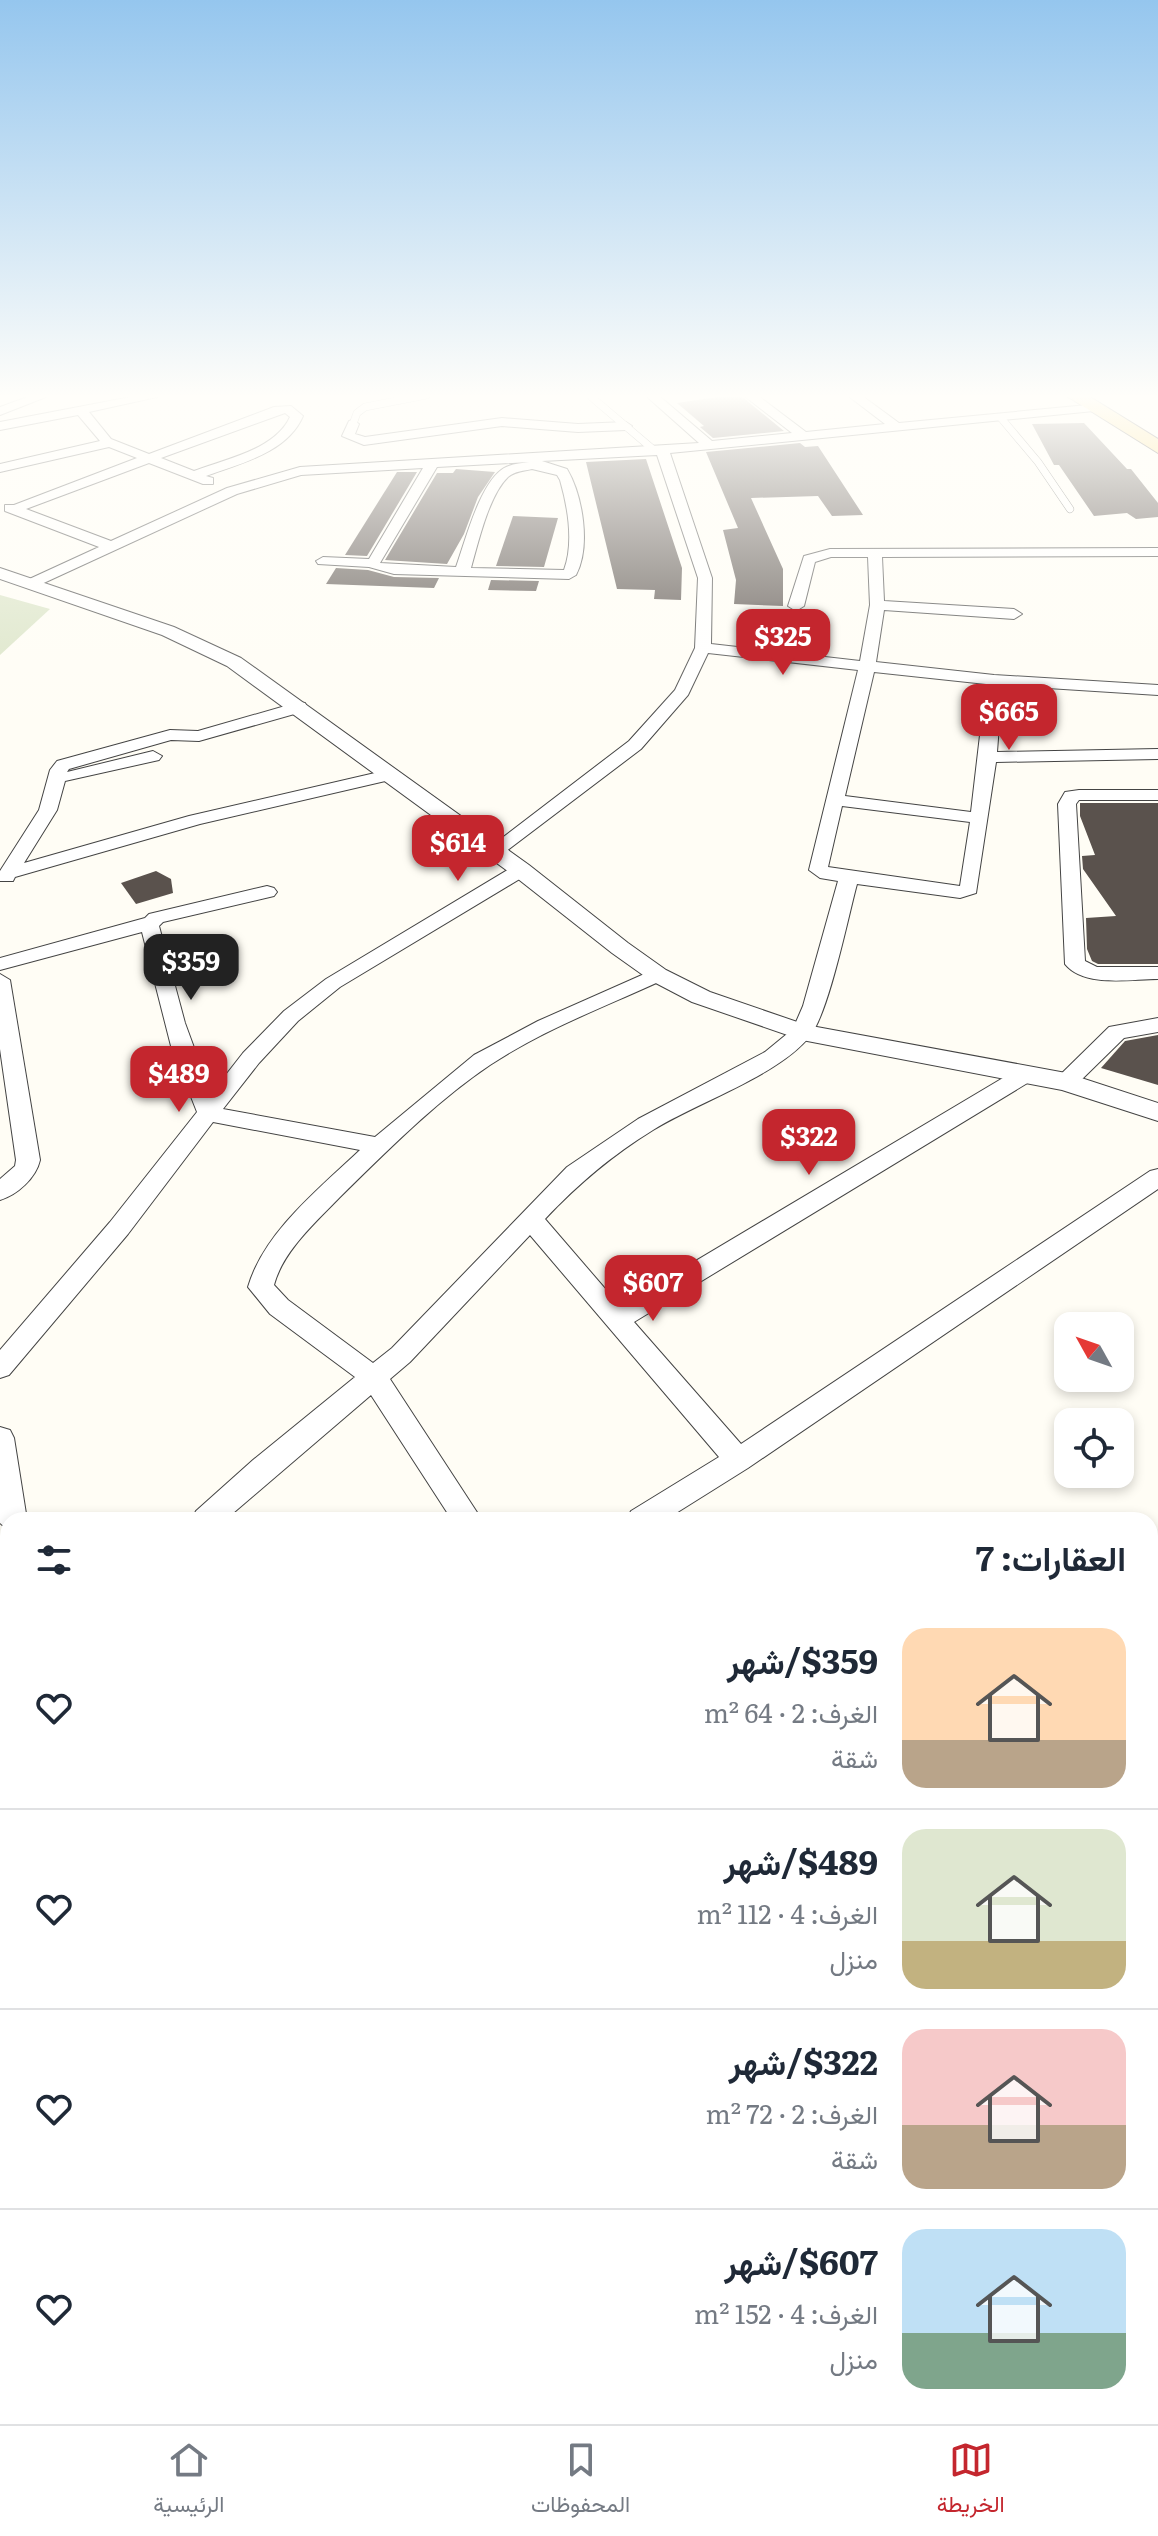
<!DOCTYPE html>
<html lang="ar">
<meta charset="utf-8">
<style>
body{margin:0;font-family:Literata,Vazirmatn,serif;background:#f6f6f7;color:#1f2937;direction:rtl;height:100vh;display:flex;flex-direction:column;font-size:30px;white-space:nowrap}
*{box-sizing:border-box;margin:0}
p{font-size:26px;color:#747a83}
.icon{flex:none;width:44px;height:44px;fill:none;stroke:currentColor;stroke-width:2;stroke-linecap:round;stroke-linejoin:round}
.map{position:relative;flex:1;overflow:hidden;direction:ltr}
.drawer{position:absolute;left:0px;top:1512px;width:1158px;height:912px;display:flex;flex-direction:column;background:#fff;border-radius:24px 24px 0 0;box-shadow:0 4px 12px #0003;direction:rtl}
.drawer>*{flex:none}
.needle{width:52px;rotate:310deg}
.fabs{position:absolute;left:1054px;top:1312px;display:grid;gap:16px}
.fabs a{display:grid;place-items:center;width:80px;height:80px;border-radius:16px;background:#fff;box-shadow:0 4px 12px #0003;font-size:40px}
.price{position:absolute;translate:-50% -68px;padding:0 18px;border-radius:16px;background:#c4262e;color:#fff;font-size:26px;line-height:52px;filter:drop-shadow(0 2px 4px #0008)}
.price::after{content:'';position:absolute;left:50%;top:48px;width:24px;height:18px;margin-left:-12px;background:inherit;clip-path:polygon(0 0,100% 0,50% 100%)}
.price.on{background:#222;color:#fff}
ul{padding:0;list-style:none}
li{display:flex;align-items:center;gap:24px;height:200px;padding:0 32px}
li+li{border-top:2px solid #e0e1e3}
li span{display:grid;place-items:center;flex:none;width:224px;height:160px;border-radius:24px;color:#555}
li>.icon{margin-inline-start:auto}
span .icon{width:96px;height:96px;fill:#fffc;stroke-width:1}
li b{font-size:34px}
h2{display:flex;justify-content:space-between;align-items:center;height:96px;padding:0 32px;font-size:34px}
.tabs{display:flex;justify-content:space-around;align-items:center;height:112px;border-top:2px solid #e0e1e3;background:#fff;font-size:22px;color:#747a83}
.tabs a{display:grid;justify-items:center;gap:4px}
.tabs .on{color:#c4262e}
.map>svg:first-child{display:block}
</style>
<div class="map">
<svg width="1158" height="2424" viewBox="0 0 1158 2424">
<rect width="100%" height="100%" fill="#fffdf5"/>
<path fill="#eee6ef" d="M8,2331V2416H883L881,2424H0V2335Z"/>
<path fill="#d9e3c4" d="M0,595L50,609L0,655Z"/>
<g fill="#5a524d">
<path d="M730,395H740L784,431L713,438L700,427L704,426L677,403Z"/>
<path d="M1084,423L1127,469H1131L1158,503V517L1136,519L1127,513L1094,516L1059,465H1054L1032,424Z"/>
<path d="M800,443L805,447L818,446L863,515L832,516L818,496L751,498L783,569V606L734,604L736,580L723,530L738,528L706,452Z"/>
<path d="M646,459L682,568L681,600L654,599L655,590L617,589L586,462Z"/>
<path d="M456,469L495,472L478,497L464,534L447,564L385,560L437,473H453Z"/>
<path d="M397,472H417L367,556L345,555Z"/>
<path d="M513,516L558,518L544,567L496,566Z"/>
<path d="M336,568L368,570L394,577L439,578L434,588L326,584Z"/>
<path d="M491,580L539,581L536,591L488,590Z"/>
<path d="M1080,803H1158V964H1098L1092,961L1087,949L1086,918L1116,916L1083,869L1082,856L1095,855L1080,816Z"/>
<path d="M156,871L171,879L173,893L136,904L121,883Z"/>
<path d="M1158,1035V1085L1101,1068L1125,1041Z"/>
</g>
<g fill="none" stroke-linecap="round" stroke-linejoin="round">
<defs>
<g id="service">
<path d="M589,395L655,451"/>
<path d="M1001,418L1038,462L1070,509"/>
<path d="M353,424L357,413L365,407L427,395"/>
</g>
<g id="minor">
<path d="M33,395H51L0,415V407Z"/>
<path d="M141,395H166L89,412L111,439L149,454L274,407L291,406L303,416C287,453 241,463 206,476L213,478V484H203L149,463L26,509L111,541L227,488L300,467L699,443L645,395H658L712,441L792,433L743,395H757L806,432L885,424L847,395H861L899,423L1098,404L1100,407L1094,411L670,453L712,578L711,644L860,661L870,605L868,557H831L815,562L804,606L796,611L788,606L804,556L830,549L1158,548V556L882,557L884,601L1014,609L1022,614L1014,619L884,610L876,662L994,675L1158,685V695L1002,685L997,752L1158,749V759L996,762L976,893L960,898L857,884C848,917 829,1012 810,1036C778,1076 698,1102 653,1130C611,1156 579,1183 545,1219L620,1306L1018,1069H1034L1037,1074L1034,1079L634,1322L741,1444L1150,1171L1158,1169V1189L748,1468L665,1520H627L631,1511L719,1457L530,1235L410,1362L390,1379L482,1520H452L371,1395L225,1520H192L196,1511L253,1460L355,1377L270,1314L248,1287C264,1232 320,1188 360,1150L213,1122L128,1234L9,1375L0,1378V1350L110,1222L197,1112L171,1046L142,932L0,970V958L145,918L149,914L267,886L274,888L277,892L274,896L163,922L159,926L185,1023L211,1094L243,1053L284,1011L326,979L514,866H528L530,870L528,874L340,987L298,1021L259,1063L223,1109L375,1137L474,1055L538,1021L651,971H665L668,975L665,979C607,1006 544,1029 490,1065C435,1102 386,1152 339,1198C315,1223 283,1251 274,1285L288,1300L373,1363L392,1348L567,1167L638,1119L765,1052L793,1029L803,1006L838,881L820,878L809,870L858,670L708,653L688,695L641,749L501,855L494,857L485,851L629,741L675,690L695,648L698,578L657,455L542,461L567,469C583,496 591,547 576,575L569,579L394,574L369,567L318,564L316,561L323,557L369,559L423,468L301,475L237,494L35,587H25V581L99,547L5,511V505H14L137,458L109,447L0,472V464L100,441L78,415L0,430V422ZM285,413L290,417C275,450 225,459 194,471L161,458ZM529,462C521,463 511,464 504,468C480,482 465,542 456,567L380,563L437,467ZM532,469L557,475L560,480C568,508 574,543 564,570L471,568C478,543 489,495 508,477C515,471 524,471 532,469ZM874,672L986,684L971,812L845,796ZM842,806L970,822L960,886L828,867Z"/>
<path d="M502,418L578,424L626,422L632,426L626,430L578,432L502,426L364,445L342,436L349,421L353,420L359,424L355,434L365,437Z"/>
<path d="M299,702L305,703L307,707L305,711L199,741L171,740L69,769L67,772L153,751L162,756L159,760L65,781L57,810L24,863L189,816L388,770L397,775L394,779L200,824L15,877L13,881H0V871L39,810L50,770L57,761L170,730L198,731Z"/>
<path d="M1079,790H1158V800H1079L1076,804L1085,961L1097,967H1158V979C1130,979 1085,988 1065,964L1058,804L1065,792Z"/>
<path d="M0,974L10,980L40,1160C36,1178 17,1195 0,1200V1179L15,1166L16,1160L0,1049Z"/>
<path d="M1158,1018V1032L1124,1038L1074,1087H1058L1055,1082L1058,1077L1109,1027Z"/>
<path d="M0,1427L10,1430L14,1438L27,1520H8V1530L0,1523Z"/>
<path d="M8,1538V1566L0,1569V1541Z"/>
<path d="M1158,1568V1598L1150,1601V1571Z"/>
<path d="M8,2252V2295L0,2298V2255Z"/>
</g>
<path id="tertiary" d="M0,568L174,627L241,658L529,865L628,943L666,970L710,992L806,1025L1066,1073L1158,1103V1121L1062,1090L802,1040L692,1002L650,980L612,953L513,875L227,666L162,635L0,579Z"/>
<path id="primary" d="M1065,395H1087L1158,439V453Z"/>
</defs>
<use href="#service" stroke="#444" stroke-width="8"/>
<use href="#minor" stroke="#444" stroke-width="2"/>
<use href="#tertiary" stroke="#444" stroke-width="2"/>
<use href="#primary" stroke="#222" stroke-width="2"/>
<use href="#service" stroke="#fff" stroke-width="7"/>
<use href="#minor" fill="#fff" fill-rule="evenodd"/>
<use href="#tertiary" fill="#fff" fill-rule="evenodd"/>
<use href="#primary" fill="#f9d66b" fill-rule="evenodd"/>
</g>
<linearGradient id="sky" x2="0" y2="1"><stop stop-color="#95c6ee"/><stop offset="0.54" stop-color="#fffefa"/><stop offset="1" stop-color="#fffefa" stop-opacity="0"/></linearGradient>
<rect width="1158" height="734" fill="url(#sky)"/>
</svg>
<div class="fabs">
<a><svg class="needle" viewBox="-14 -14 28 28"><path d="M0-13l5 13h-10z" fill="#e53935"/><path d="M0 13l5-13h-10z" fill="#747a83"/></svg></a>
<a><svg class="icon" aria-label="locate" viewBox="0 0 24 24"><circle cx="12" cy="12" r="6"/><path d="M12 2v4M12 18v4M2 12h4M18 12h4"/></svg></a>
</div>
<b class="price" style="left:783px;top:677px">$325</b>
<b class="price" style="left:1009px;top:752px">$665</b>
<b class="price" style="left:458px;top:883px">$614</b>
<b class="price on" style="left:191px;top:1002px">$359</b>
<b class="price" style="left:179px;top:1114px">$489</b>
<b class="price" style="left:809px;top:1177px">$322</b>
<b class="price" style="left:653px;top:1323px">$607</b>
<section class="drawer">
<h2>العقارات: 7<svg class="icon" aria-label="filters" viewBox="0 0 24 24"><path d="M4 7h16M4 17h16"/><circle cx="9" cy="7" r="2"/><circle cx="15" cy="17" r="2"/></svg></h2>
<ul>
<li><span style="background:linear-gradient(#ffd9b3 70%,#b9a48a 0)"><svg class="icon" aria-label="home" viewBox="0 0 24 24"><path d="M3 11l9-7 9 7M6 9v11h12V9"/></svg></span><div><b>$359/شهر</b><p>الغرف: 2 · 64 m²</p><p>شقة</p></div><svg class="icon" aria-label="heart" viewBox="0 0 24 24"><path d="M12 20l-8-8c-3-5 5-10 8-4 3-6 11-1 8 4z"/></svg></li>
<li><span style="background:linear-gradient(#dfe7d0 70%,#c2b280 0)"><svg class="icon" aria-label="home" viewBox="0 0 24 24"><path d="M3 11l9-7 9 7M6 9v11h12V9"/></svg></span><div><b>$489/شهر</b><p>الغرف: 4 · 112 m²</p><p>منزل</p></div><svg class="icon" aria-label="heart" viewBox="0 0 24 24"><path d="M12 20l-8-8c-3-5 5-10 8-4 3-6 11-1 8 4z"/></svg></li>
<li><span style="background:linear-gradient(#f6c9c9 60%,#b9a48a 0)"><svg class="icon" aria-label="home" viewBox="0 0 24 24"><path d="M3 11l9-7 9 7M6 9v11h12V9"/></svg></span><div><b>$322/شهر</b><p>الغرف: 2 · 72 m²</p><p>شقة</p></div><svg class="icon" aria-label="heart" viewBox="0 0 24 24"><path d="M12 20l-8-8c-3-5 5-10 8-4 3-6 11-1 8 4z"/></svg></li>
<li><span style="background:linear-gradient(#bfe0f5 65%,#7fa58c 0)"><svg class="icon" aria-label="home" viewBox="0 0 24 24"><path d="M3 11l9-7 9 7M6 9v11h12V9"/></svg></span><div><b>$607/شهر</b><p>الغرف: 4 · 152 m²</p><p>منزل</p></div><svg class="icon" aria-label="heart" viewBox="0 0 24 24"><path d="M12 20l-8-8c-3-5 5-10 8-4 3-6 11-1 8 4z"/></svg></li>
</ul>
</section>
</div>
<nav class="tabs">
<a class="on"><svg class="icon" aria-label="map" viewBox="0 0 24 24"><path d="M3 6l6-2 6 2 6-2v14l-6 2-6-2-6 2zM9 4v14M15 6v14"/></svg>الخريطة</a>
<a><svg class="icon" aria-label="saved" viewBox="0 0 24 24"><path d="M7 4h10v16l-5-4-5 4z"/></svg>المحفوظات</a>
<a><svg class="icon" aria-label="home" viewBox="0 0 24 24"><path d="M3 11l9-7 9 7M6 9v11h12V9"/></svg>الرئيسية</a>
</nav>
